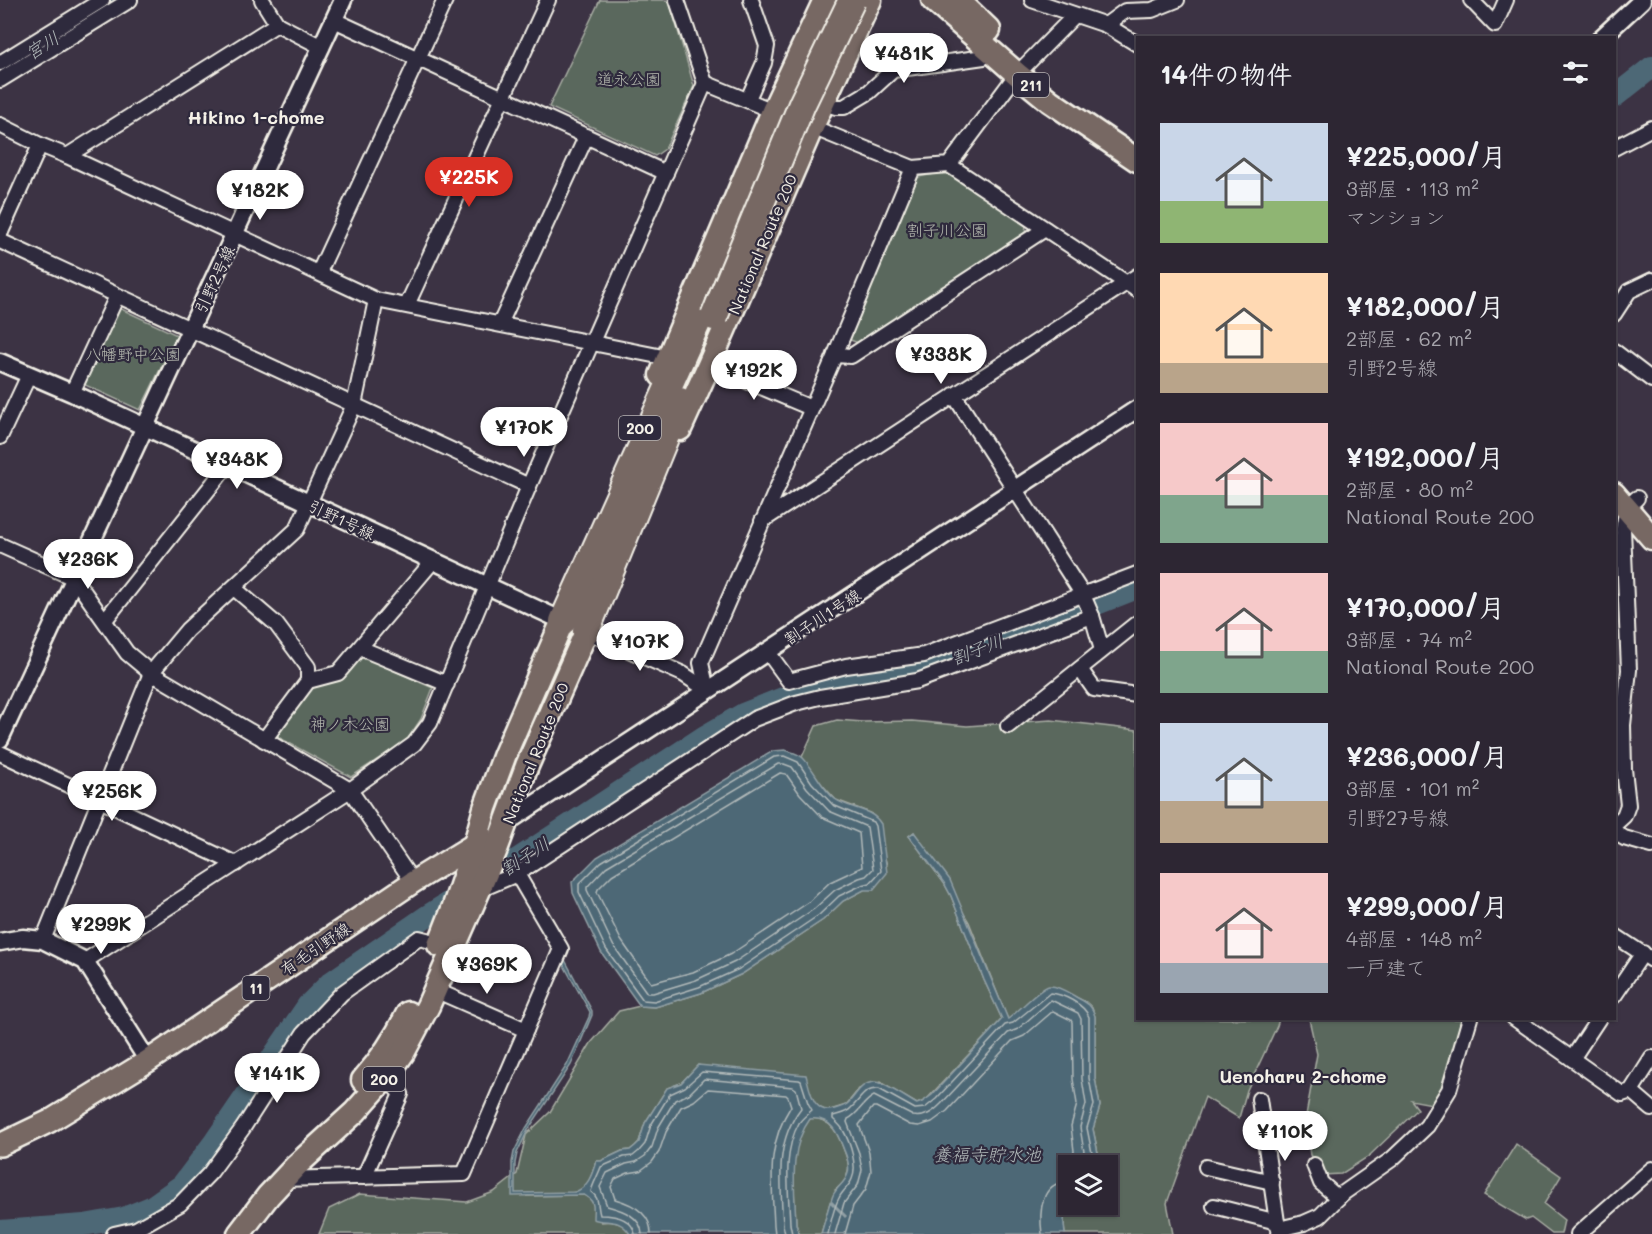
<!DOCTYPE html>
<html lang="ja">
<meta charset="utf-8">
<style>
body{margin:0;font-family:Mali,"Klee One",sans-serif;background:#352e3b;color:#f1f3f6;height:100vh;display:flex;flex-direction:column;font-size:22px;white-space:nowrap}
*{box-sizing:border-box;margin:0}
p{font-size:20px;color:#a7a5ac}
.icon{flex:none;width:33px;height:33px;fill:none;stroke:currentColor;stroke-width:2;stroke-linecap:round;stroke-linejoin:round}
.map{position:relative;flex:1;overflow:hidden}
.side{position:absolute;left:1136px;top:36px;width:480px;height:984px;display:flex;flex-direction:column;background:#2d2633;border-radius:0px;box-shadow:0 2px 4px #0004,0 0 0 2px #48434e}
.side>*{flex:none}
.fabs{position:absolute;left:1058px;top:1155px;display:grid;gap:12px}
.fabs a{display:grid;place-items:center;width:60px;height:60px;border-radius:0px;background:#2d2633;box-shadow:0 2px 4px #0004,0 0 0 2px #48434e;font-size:30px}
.price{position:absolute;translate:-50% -51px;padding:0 14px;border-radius:21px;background:#fff;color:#222;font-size:20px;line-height:39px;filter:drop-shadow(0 2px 3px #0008)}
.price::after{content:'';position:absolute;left:50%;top:36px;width:18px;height:14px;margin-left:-9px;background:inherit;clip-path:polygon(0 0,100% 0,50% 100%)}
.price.active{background:#d93025;color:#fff}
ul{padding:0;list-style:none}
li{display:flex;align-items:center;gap:18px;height:150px;padding:0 24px}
li span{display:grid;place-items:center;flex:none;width:168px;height:120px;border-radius:0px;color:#555}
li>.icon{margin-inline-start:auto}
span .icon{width:72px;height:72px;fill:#fffc;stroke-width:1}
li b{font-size:26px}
h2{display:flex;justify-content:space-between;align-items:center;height:72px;padding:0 24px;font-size:26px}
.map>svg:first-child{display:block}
</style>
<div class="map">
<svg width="1652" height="1234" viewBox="0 0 1652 1234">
<rect width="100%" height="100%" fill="#3c3344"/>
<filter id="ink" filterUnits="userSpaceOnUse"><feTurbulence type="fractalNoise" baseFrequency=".0167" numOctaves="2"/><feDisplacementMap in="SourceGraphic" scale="12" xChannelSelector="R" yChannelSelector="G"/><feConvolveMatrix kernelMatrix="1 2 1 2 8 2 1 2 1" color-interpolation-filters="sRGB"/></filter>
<g filter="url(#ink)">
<g fill="#5a675d" stroke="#a7aca2" stroke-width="1.5">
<path d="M600,0H669L694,86L665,149L655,156L549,107Z"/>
<path d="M946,172L1026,225L1025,235L858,343L848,339L918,177Z"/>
<path d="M119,308L177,335L140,410L83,384Z"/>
<path d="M361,656L433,688L421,719L407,740L351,777L278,737L277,731L308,690Z"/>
<path d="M837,720L863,722L912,721L967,726L1051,720L1137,730V1018L1279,1019L1277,1026L1247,1090L1239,1118L1205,1097L1167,1203L1173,1234H1065C1063,1222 1063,1210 1068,1198V1204H1107V1166L1093,1165L1098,1153L1093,1129L1100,1106L1095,1078V1017L1092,1008L1086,1002L1055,987L1042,990L1008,1020L969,922L914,832L909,836L944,883L951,896L984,980L1002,1019L926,1100L917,1104L880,1082L859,1089L846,1105L827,1111L820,1108L814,1102L810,1092L698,1065L681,1083L667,1088L645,1123L639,1142L635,1146L630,1150L622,1151L601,1161H596C593,1171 591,1181 584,1188C575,1196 539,1195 526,1196L584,1195L591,1199L601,1222C613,1220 624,1223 630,1234H319L329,1209L360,1194L467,1202L494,1192L517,1174L526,1135L550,1112L591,1043L619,1011L640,1006L655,1007L701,993L742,974L823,920L843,901L864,890L887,865L871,813L836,800L817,779L802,757L816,726Z"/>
<path d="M1309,1019H1465L1454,1047L1440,1096L1432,1104L1411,1100L1418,1109L1369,1156L1341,1174L1323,1175L1310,1155L1305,1121L1317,1054Z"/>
<path d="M811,1118C832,1118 839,1136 845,1153C847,1159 850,1165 848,1171C847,1180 842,1185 835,1190L846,1216L845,1217L830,1203L821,1234H799L796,1224C795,1194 786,1140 811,1118Z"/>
<path d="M1516,1144L1561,1176L1544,1204L1564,1220L1561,1234H1552L1531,1218L1526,1220L1484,1195Z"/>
</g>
<g fill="#4e6876" stroke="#909fa4" stroke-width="1.5">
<path d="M785,750C791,752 798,753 803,758C815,770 821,788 835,799C850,810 871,807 881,824L887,873L873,890H864L843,901L823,920L742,974L701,993L655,1007L640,1006L601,952L573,893L572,882L597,857L773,751Z"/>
<path d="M914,832L950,880L1008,1019C1018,1012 1039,988 1049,986C1058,985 1069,993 1076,997C1087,1003 1091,1004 1095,1016V1078L1100,1106L1093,1129L1098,1153L1093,1165L1068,1166V1198L1065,1206L1064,1224L1065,1234H821L830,1202L845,1217L846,1216L831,1201C832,1198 833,1194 835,1192C839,1185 845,1183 848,1173C850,1165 847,1157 844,1150C838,1134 831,1116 810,1119C788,1149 795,1189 796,1224L799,1234H630C619,1217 608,1224 593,1219C593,1207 596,1202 584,1195L512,1196V1162L514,1152L526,1128L567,1065L589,1017L590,1012L562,962L565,960L592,1011V1015L571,1065L528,1130L517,1153L515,1163V1193L575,1192C588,1187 592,1175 596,1161H601L622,1151L630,1150L635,1146L639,1142L645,1123L667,1088L681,1083L698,1065L806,1075C810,1090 813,1115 834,1109C838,1108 843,1107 847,1104C857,1095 859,1083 875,1082C883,1082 908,1099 917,1104L922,1102L932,1095L1002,1019L984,980L951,896L944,883L909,836Z"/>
</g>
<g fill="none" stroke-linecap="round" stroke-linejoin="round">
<g stroke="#b2baba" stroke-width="1.5">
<path d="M784,756L798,762L812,783L833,805L873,822L875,826L881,871L870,883L862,885L839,896L819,915L739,969L699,987L654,1001L643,1000L606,949L579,892V884L601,862L774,757Z"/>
<path d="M778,764H784L792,767L807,788L829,811L867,827L873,869L866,876L859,878L835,890L814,909L735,962L696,980L653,993H647L613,945L587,890V887L606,867Z"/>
<path d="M780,773L786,774L800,794L822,817L859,833L862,867L830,882L809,902L731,954L693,972L651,983L621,940L597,892L598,889L612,875Z"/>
<path d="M635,1234C632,1217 613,1215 600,1215C597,1205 600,1198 591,1192C591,1188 599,1173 601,1167L624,1157L633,1156L639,1151L645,1144L651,1125L670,1094L685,1087L702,1072L799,1080L801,1081L808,1103L812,1110C808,1114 803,1117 799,1123C782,1153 789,1191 790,1224L792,1234"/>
<path d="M642,1234C641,1216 622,1210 607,1206L600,1187L607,1173L626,1164L636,1162L645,1156L652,1147L658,1128L675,1100L689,1094L704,1079L793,1087L796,1089L801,1108C774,1143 781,1183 783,1225L785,1234"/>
<path d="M651,1234C651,1214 633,1204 615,1199L611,1187L615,1179L628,1173L640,1171L652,1162L659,1152L666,1132L681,1107L694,1101L708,1089L786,1095L788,1097L791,1106C766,1145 772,1181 774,1225L775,1234"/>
<path d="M828,1234C831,1222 833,1209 839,1198C842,1191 849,1187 852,1179C858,1166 850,1142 843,1130C841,1126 836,1122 833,1119V1116C839,1114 847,1113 851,1108C861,1099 864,1088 879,1089L915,1109L925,1108L936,1099L1005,1025L1013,1023L1050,993C1063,994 1084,1004 1089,1017V1078L1094,1105L1087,1128L1092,1153L1088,1166"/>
<path d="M835,1234L844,1203L858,1185L862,1170L859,1153L847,1122L848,1119C859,1114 863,1101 874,1096L913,1116C925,1118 933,1112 941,1104L1008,1033L1018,1029L1051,1000L1078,1013L1081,1019L1082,1079L1086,1104L1080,1127L1084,1152L1081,1166"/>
<path d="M845,1234L853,1206L866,1189L871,1171L869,1152L859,1125L873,1107H876L910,1125L919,1126L932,1122L947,1111L1012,1041L1024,1036L1053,1011L1071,1020L1072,1022L1073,1079L1077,1104L1071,1126L1074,1151L1072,1166"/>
<path d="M1042,1234C1039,1212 1040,1183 1068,1181"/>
</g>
<g stroke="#4e6876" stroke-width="22">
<path d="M0,71L115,0"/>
<path d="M1614,97L1652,67"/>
<path d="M0,1231L84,1225L124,1218L151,1207L182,1185L215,1141L308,1005L331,982L427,916L516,860L705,736L743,714L783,698L804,691L914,672L970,654L1137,588"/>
</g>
<defs>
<g id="minor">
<path d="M262,0L277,24"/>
<path d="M677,0L705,83"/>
<path d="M1032,0L1106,25L1137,44"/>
<path d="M1471,0L1495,25L1506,0"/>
<path d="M334,20L666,173"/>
<path d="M1106,25L1125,11L1152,10L1177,0"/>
<path d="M0,63L102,0"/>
<path d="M0,80L130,0"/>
<path d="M748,99L764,63L767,46L751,0"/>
<path d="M824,103L836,107H844L869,92L893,70L984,57L993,52"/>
<path d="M0,125L40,145L67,156L376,300L668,358"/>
<path d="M807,125L913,168"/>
<path d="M1614,148L1652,128"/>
<path d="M67,156L277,24L322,47"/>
<path d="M949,165L1137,290"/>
<path d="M0,234L40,145"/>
<path d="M0,241L529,486"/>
<path d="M319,272L445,0"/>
<path d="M407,305L548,0"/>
<path d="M1614,314L1629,291L1652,280"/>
<path d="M500,324L586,137"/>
<path d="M1614,351L1652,380"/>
<path d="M835,355L851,356L1045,229"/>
<path d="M709,365L811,408"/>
<path d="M72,393L117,296"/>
<path d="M954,395L1083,595L1092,616L1102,650"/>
<path d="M0,437L29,375"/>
<path d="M762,521L1137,276"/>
<path d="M0,545L74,578L127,653L151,673L350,790L413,882"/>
<path d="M234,588L276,624L308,667V681"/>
<path d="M105,620L227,466"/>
<path d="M586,631L683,674L707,690"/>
<path d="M360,648L447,684"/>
<path d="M767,651L789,681L846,666L924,655L1137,574"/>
<path d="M1080,669L1094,689L1137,695"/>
<path d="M707,690L701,663L835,355L913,168L949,165L1017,74L1075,15"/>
<path d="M1008,726L1137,623"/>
<path d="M264,740L308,681L338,673L433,561"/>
<path d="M0,753L236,864"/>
<path d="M1614,825L1624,816L1628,805L1624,769L1623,725L1629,670L1623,529L1627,508L1637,498"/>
<path d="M1614,831L1624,838L1652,846"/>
<path d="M479,890L517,874L754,719L796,703L820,697L917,681L1092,616"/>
<path d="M1614,935L1652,960"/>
<path d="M43,940L151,673L187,630L297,529L354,405L376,300"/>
<path d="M85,961L350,790L414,744L430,723L529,486L705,83L778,113"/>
<path d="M435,990L526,1030"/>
<path d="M1614,996L1643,953"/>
<path d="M1514,1018L1622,1094L1631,1091L1652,1058"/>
<path d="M1572,1059L1599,1018"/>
<path d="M1631,1091L1652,1109"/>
<path d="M1259,1099L1277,1222L1280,1232"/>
<path d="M1314,1165L1321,1183L1338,1198"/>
<path d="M1206,1167L1272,1182"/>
<path d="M364,1177L401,1094L386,1077"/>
<path d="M283,1179L464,1174L561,949L517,874"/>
<path d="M1214,1206L1277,1222"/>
<path d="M114,1234L136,1229L180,1204L210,1173L243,1128L304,1033L342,993L419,938L439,943"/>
<path d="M1279,1234L1287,1227L1304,1223L1320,1216L1342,1194L1392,1159L1427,1126L1449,1090L1470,1018"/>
<path d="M1578,1234L1652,1169"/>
</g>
<g id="tertiary">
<path d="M1601,38L1642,0"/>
<path d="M0,362L72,393L563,621"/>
<path d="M0,739L343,0"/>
<path d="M506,823L1137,409"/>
<path d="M0,942L23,938L43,940L85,961L148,1061"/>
</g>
<path id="primary" d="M0,1145L50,1121L148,1061L413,882L483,839"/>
<g id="trunk">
<path d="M933,0L1017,74L1050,101L1137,160"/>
<path d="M958,0L989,30"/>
<path d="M661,375L773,111L825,0"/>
<path d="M680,429L709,365L812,127L870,0"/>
<path d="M1614,494L1652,538"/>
<path d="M439,945L453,909L475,844L485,808L505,754L570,604"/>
<path d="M363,1080C381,1060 396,1037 408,1013"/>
<path d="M239,1234L268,1196L296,1166L355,1112L386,1077L403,1053L428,1006L479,890L497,847L527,766L593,616"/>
</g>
<g id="motorway">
<path d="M563,621L702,312"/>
<path d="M586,631L680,401"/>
</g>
</defs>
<use href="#minor" stroke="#f4f1e8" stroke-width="18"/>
<use href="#tertiary" stroke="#f4f1e8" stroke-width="21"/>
<use href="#primary" stroke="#f4f1e8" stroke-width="26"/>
<use href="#trunk" stroke="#f4f1e8" stroke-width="27"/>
<use href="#motorway" stroke="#f4f1e8" stroke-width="30"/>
<use href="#minor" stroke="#2f2a3d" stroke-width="14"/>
<use href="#tertiary" stroke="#2f2a3d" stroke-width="16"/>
<use href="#primary" stroke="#776864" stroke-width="21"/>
<use href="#trunk" stroke="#776864" stroke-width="22"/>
<use href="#motorway" stroke="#776864" stroke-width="26"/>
<defs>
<path id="motorway-bridge" d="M714,317L802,104L852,0"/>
</defs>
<use href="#motorway-bridge" stroke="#f4f1e8" stroke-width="30" stroke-linecap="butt"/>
<use href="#motorway-bridge" stroke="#776864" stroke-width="26"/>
</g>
</g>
<g text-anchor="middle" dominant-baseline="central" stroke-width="4.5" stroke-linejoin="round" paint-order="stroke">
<g fill="#2f2a3d" stroke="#b9b5b5" stroke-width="1.5">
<rect x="1013" y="73" width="36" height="24" rx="4.5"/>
<rect x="619" y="416" width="42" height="24" rx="4.5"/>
<rect x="242.5" y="976" width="27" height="24" rx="4.5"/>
<rect x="363" y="1067" width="42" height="24" rx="4.5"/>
</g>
<g font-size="15" font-weight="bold" fill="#f4f1e8">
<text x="1031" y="85">211</text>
<text x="640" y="428">200</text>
<text x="256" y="988">11</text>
<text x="384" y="1079">200</text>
</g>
<g font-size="16" fill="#b6bab0" stroke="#2f2a3d">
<text x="629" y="78">道永公園</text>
<text x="947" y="229">割子川公園</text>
<text x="133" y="353">八幡野中公園</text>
<text x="350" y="723">神ノ木公園</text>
</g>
<g font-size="16" fill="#f4f1e8" stroke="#2f2a3d">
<text transform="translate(762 244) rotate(-67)">National Route 200</text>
<text transform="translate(214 279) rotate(-65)">引野2号線</text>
<text transform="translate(342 519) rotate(25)">引野1号線</text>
<text transform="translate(822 616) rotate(-33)">割子川1号線</text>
<text transform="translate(535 753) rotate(-68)">National Route 200</text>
<text transform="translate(315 948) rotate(-34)">有毛引野線</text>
</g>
<g font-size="18" font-style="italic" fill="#b2baba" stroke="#2f2a3d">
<text transform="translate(42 45) rotate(-32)">宮川</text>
<text transform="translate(977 649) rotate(-21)">割子川</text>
<text transform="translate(525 856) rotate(-33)">割子川</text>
<text x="987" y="1154">養福寺貯水池</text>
</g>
<g font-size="18" font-weight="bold" fill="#f4f1e8" stroke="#2f2a3d">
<text x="256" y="117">Hikino 1-chome</text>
<text x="1303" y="1076">Uenoharu 2-chome</text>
</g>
</g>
</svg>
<div class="fabs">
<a><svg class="icon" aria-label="layers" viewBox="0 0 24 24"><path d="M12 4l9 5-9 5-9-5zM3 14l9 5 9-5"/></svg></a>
</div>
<b class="price" style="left:904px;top:84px">¥481K</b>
<b class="price active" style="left:469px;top:208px">¥225K</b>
<b class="price" style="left:260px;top:221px">¥182K</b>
<b class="price" style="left:941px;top:385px">¥338K</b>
<b class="price" style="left:754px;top:401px">¥192K</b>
<b class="price" style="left:524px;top:458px">¥170K</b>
<b class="price" style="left:237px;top:490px">¥348K</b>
<b class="price" style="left:88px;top:590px">¥236K</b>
<b class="price" style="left:640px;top:672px">¥107K</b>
<b class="price" style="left:112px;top:822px">¥256K</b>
<b class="price" style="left:101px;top:955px">¥299K</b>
<b class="price" style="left:487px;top:995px">¥369K</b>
<b class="price" style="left:277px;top:1104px">¥141K</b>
<b class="price" style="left:1285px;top:1162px">¥110K</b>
<section class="side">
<h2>14件の物件<svg class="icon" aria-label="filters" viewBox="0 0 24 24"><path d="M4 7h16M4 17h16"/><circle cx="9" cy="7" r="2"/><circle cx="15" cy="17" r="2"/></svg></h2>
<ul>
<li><span style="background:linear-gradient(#c9d6e8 65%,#8fb573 0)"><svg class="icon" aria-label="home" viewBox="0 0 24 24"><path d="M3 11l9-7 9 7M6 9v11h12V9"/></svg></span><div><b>¥225,000/月</b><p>3部屋 · 113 m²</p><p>マンション</p></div></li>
<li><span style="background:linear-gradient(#ffd9b3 75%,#b9a48a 0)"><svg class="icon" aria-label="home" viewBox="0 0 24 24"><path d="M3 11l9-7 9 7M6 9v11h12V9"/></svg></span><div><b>¥182,000/月</b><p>2部屋 · 62 m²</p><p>引野2号線</p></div></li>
<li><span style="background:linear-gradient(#f6c9c9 60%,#7fa58c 0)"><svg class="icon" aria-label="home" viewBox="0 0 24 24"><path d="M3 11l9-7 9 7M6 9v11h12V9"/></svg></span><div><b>¥192,000/月</b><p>2部屋 · 80 m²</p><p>National Route 200</p></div></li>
<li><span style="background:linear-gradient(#f6c9c9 65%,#7fa58c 0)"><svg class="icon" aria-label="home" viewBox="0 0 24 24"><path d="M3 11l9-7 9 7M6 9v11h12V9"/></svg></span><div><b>¥170,000/月</b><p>3部屋 · 74 m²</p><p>National Route 200</p></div></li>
<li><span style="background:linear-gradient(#c9d6e8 65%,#b9a48a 0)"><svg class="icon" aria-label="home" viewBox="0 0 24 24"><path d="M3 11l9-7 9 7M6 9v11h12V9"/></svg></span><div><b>¥236,000/月</b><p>3部屋 · 101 m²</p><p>引野27号線</p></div></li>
<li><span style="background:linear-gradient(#f6c9c9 75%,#9aa5b1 0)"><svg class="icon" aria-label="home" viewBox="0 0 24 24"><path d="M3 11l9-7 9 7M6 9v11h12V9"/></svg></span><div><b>¥299,000/月</b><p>4部屋 · 148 m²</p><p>一戸建て</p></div></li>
</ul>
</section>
</div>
